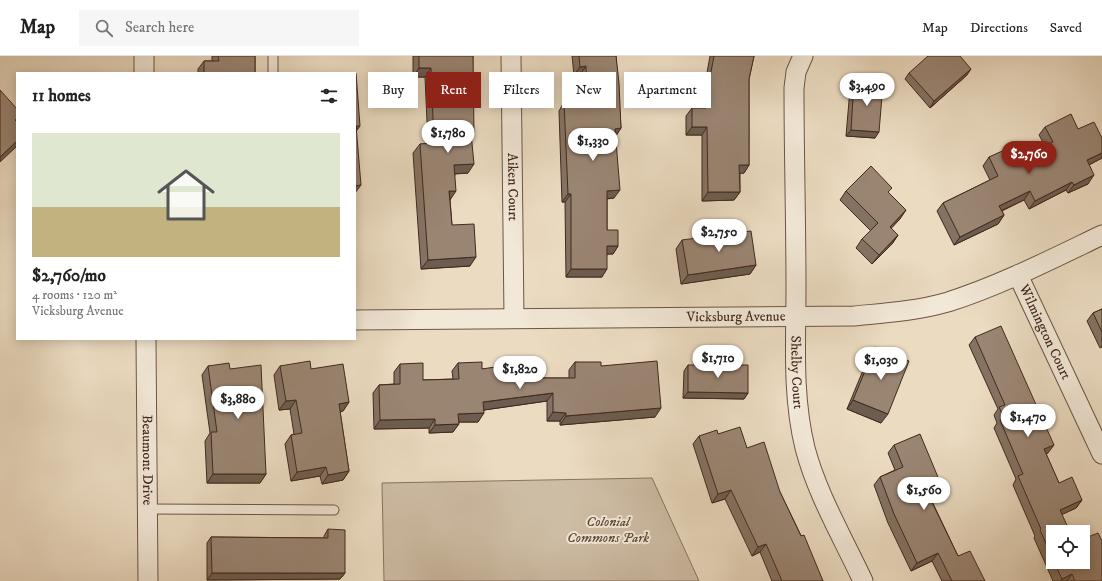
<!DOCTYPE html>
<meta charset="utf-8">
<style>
body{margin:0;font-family:"IM FELL DW Pica",serif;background:#f6f6f6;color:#222;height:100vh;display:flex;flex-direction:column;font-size:15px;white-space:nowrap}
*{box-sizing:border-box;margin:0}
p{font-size:13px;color:#767676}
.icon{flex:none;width:22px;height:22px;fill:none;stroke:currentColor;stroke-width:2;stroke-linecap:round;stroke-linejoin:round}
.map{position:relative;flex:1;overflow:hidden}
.details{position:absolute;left:16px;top:16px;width:340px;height:268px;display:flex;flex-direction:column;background:#fff;border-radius:0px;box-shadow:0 2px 10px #0003}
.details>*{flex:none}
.top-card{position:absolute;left:368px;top:16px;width:380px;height:36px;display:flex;gap:8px}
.controls{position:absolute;left:1046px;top:469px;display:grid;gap:8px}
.controls a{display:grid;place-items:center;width:44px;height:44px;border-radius:0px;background:#fff;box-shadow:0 2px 10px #0003;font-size:20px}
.price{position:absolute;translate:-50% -34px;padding:0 9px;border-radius:14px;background:#fff;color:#222;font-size:13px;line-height:26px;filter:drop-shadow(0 1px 2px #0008)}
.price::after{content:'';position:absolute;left:50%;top:24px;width:12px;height:9px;margin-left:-6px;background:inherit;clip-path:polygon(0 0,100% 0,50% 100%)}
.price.active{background:#8f2418;color:#fff}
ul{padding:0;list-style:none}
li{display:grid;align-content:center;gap:8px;height:212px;padding:0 16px}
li+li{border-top:1px solid #e0e0e0}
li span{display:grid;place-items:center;height:124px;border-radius:0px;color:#555}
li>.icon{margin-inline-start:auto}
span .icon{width:72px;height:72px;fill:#fffc;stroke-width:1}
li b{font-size:17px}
h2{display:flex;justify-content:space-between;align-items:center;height:48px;padding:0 16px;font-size:17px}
.chip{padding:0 14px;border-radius:0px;background:#fff;box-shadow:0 2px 10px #0003;font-size:14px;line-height:36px}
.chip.active{background:#8f2418;color:#fff}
header{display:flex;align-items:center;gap:24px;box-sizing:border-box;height:56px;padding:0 20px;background:#fff;border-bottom:1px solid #e0e0e0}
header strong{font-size:19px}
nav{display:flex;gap:22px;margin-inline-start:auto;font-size:14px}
.search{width:280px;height:36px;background:#f6f6f6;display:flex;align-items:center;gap:10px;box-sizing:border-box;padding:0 14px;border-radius:0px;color:#767676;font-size:15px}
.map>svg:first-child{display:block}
</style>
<header>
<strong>Map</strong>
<div class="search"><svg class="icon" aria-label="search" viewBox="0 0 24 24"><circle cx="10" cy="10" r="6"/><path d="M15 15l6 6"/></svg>Search here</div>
<nav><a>Map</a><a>Directions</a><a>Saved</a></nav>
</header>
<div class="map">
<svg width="1102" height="525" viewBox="0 0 1102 525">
<rect width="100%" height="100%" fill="#ebdbc1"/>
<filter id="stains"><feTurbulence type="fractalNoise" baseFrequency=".005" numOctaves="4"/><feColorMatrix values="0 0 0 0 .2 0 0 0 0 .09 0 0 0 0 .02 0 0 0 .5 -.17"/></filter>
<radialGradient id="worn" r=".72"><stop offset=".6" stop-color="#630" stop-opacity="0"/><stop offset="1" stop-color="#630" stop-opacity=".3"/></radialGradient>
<path fill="#cebda5" stroke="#887262" d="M652,422L699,525H384L382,427Z"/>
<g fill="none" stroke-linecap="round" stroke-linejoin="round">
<defs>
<g id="service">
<path d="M273,0V17"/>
<path d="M147,453L334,454"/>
</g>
<g id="minor">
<path d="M144,0V17"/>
<path id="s1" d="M511,0L514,262"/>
<path id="s2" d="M803,0L796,16L794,32C794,99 796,165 796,232C796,285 792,339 805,392C817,438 843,482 863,525"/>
<path id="s3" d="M1018,219L1102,398"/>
<path id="s4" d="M355,264L854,260C885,257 917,255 948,246C1001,229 1052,203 1102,179"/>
<path id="s5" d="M146,283L148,525"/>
</g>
</defs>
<use href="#service" stroke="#6d5547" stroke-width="11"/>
<use href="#minor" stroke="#6d5547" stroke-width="21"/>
<use href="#service" stroke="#f2e8d7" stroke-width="9"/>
<use href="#minor" stroke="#f2e8d7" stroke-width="19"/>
</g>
<g fill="#847263" stroke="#43281e">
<path d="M212,0H255V17H198V13L204,5H212Z"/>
<path d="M413,0H473L471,80L468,117L455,118L450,144L452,169L470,210L421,213L413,97L420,88H428L425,21H413Z"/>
<path d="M572,0H616L621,72L616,80L614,142L607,143V174L618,190L613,198H607L602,221H566L565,146H562L559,55L564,46H581L580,19H574Z"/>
<path d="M710,0H754L749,23V109L744,117H740V136L734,144L702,145V79H686V60L692,52H700V35L705,28Z"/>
<path d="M909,17L967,19L930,52L905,23Z"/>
<path d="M854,26L875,82L846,80L850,33Z"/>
<path d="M1045,71L1078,73L1102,102L1089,109L1088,128L1068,137L1066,134L1029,153L1024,144L1002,155L1004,159L998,168L954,189L937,155L943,147L990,124L983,110L989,101L1015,105L1045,90L1039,79Z"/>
<path d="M892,132L888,136L900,163L891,172L898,179L892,188L872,208L856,192L862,183L871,175L840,144L846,135Z"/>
<path d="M682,184L756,209L750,218L681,228L676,193Z"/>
<path d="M1102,253V291L1100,292L1087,265L1093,257Z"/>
<path d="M975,281L1048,397L1046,398L1059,427L1082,444L1076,452L1062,458L1053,476V506H1083L1102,525H1053L1034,482L1035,480L1013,429L1016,423L994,372L997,367L994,359L998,353L969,289Z"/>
<path d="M875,291L881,367L847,353L869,300Z"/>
<path d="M575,306L601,310L655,361L560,369V365H547V345L484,354L478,366H459L453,376L429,377V372L374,373L373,337L379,329L394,328V316L400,308L423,324L453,323L452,315L458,307L482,313L537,322H569V314Z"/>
<path d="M688,309L748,337L744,343L683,342L684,315Z"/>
<path d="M208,310L230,313L266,418L260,427H207L205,385L210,377L202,319Z"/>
<path d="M280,310L311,313L349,346L343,355L340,356L349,415L343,424L322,428L320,420L291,425L285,388L291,379L294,378L290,353L279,354L274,319Z"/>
<path d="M718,378L747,392L780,436L823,525H772L760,496L752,500L725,443L712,447L693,388L699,380Z"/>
<path d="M894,389L934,434L928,437L958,500L985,525H942L932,505L911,515L888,467L874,429L880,421L895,414L888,397Z"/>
<path d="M328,473L345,517L340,523L207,524V487L211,481L324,482V480Z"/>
</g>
<g fill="#6c5d50" stroke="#43281e">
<path d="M586,10L580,19H574L580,11Z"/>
<path d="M419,12H431L425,21H413Z"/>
<path d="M971,13L967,19L930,52L934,45Z"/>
<path d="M356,70H360L355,77Z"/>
<path d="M692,71H707L702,79H686Z"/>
<path d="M621,72L615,80V73Z"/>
<path d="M851,74L879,76L875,82L846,80Z"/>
<path d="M17,85V90L0,106V101Z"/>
<path d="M1102,97V102L1081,113L1087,104Z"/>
<path d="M474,108L468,117L448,118L454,109Z"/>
<path d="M739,109H749L744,117L734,118Z"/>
<path d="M1094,119L1088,128L1068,137L1074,129Z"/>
<path d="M1072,126L1066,134L1029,153L1035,145Z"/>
<path d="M361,129L355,137V130Z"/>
<path d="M620,134L614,142L601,143L607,135Z"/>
<path d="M449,135H456L450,144Z"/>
<path d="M1030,135L1024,144L994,158L999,150Z"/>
<path d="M708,136H740L734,144L702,145Z"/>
<path d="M568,138H571L565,146H562Z"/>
<path d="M906,154L900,163L884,180L890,171Z"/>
<path d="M1004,159L998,168L954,189L960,181Z"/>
<path d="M898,179L892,188L872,208L879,199Z"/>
<path d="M607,190H618L613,198H601Z"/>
<path d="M476,201L470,210L421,213L428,204Z"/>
<path d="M756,209L750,218L681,228L688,219Z"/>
<path d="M571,213H607L602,221H566Z"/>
<path d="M688,336L748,337L744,343L683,342Z"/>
<path d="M553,337L547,345L477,355L483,346Z"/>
<path d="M296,344L290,353L279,354L286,345Z"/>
<path d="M853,344L888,358L881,367L847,353Z"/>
<path d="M349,346L343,355L333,357L339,348Z"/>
<path d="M661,352L655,361L560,369L566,360Z"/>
<path d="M553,356L566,357L560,365H547Z"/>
<path d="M484,357L478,366H452L458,358Z"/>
<path d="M435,363L429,372L374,373L380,364Z"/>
<path d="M459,368L453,376L429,377L435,369Z"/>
<path d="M1054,389L1048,397L1038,401L1044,393Z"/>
<path d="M326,411L320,420L291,425L297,416Z"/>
<path d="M349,415L343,424L322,428L328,419Z"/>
<path d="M213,418H266L260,427H207Z"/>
<path d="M940,426L934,434L919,440L925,432Z"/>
<path d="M731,434L725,443L712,447L718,438Z"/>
<path d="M1082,444L1076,452L1055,462L1060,454Z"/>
<path d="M766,488L760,496L752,500L758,491Z"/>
<path d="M938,497L932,505L911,515L917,507Z"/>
<path d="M212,517H345L340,523L207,524Z"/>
<path d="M1072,518L1067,525H1060L1062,523Z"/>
</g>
<g fill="#9a8573" stroke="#43281e">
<path d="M218,0H255V17H204V5H219Z"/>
<path d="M419,0H473L474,77H471L474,108L454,109L456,135H449L452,169L474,168L476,201L428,204L420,88L434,87L431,12H419Z"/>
<path d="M579,0H616L619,27L621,72L615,73L620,134L607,135V174H618V190H607V213H571V138H568L564,46H587L586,10L580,11Z"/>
<path d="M714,0H754L749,23V109H739L740,136H708L707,71H692V52H706L705,26H709Z"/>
<path d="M928,0H960L971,13L934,45L909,17Z"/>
<path d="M350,17H356L360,70H356L361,129L355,130V17Z"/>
<path d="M854,26L883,28L879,76L851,74Z"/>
<path d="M0,34L17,53V63L15,64L17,66V85L0,101Z"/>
<path d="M1071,58L1078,73L1094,66L1102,82V97L1087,104L1094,119L1074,129L1072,126L1035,145L1030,135L999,150L1004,159L960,181L943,147L998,120L989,101L1009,92L1015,105L1053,86L1045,71Z"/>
<path d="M871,110L892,132L888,136L906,154L890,171L898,179L879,199L862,183L878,167L846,135Z"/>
<path d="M751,175L756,209L688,219L682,184Z"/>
<path d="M1102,253V276L1093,257Z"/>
<path d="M1001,270L1054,389L1044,393L1059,427L1072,421L1082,444L1060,454L1070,476H1053V503L1040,474L1041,473L1018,420L1023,418L1000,364L1004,362L999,351L1005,349L975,281Z"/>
<path d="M875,291L909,305L888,358L853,344Z"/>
<path d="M310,305L311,313L343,308L349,346L339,348L349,415L328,419L326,411L297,416L291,379L302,377L296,344L286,345L280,310Z"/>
<path d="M534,305L537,322H575V306H601V310L657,305L661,352L566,360V357L553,356V337L483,346L484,357L458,358L459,368L435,369V363L380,364L379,329L400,328V308L423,307V324L459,323L458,307L482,306V313Z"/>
<path d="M229,307L230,313L261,309L266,418H213L211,376H217L208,310Z"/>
<path d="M688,309H748V337L688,336Z"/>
<path d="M740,371L747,392L764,386L780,436L801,480L804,479L823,525H782L766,488L758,491L731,434L718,438L699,380L717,374L718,378Z"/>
<path d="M920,378L940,426L925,432L958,500L970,495L985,525H952L938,497L917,507L894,458L880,421L903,411L894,389Z"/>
<path d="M328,473L345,474V517H212L211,481L328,482Z"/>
<path d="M1098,477L1102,485V525H1075L1072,518L1062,523L1054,506H1083V483Z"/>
</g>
<g text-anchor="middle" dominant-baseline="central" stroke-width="4" stroke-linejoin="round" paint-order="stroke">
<g font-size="14" fill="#43281e" stroke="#f2e8d7">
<text stroke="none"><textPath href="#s1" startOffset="131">Aiken Court</textPath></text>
<text stroke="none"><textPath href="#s4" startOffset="381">Vicksburg Avenue</textPath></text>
<text stroke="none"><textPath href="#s3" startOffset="63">Wilmington Court</textPath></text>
<text stroke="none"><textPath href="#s2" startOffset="318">Shelby Court</textPath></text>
<text stroke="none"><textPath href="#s5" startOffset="121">Beaumont Drive</textPath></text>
</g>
<g font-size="14" font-style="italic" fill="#5f4639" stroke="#f2e8d7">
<text x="608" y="466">Colonial<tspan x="608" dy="16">Commons Park</tspan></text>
</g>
</g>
<rect width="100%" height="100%" filter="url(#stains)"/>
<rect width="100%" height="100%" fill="url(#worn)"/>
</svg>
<div class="controls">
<a><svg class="icon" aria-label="locate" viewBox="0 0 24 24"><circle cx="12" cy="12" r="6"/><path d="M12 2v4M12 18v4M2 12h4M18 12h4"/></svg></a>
</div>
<b class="price" style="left:867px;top:51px">$3,490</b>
<b class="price" style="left:448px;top:98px">$1,780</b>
<b class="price" style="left:593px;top:106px">$1,330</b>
<b class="price active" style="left:1029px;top:119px">$2,760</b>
<b class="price" style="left:719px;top:197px">$2,750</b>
<b class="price" style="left:718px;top:323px">$1,710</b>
<b class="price" style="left:881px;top:325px">$1,030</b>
<b class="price" style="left:520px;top:334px">$1,820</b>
<b class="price" style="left:238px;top:364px">$3,880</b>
<b class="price" style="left:1028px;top:382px">$1,470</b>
<b class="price" style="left:924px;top:455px">$1,560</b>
<div class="top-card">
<a class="chip">Buy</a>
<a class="chip active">Rent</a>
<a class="chip">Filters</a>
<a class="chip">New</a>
<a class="chip">Apartment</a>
</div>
<section class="details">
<h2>11 homes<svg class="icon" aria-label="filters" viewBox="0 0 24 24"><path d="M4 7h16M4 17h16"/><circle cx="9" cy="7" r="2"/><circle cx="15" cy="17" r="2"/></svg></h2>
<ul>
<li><span style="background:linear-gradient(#dfe7d0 60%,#c2b280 0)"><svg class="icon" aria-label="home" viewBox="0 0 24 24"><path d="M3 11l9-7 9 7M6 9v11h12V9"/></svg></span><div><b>$2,760/mo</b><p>4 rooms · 120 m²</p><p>Vicksburg Avenue</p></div></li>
</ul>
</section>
</div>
